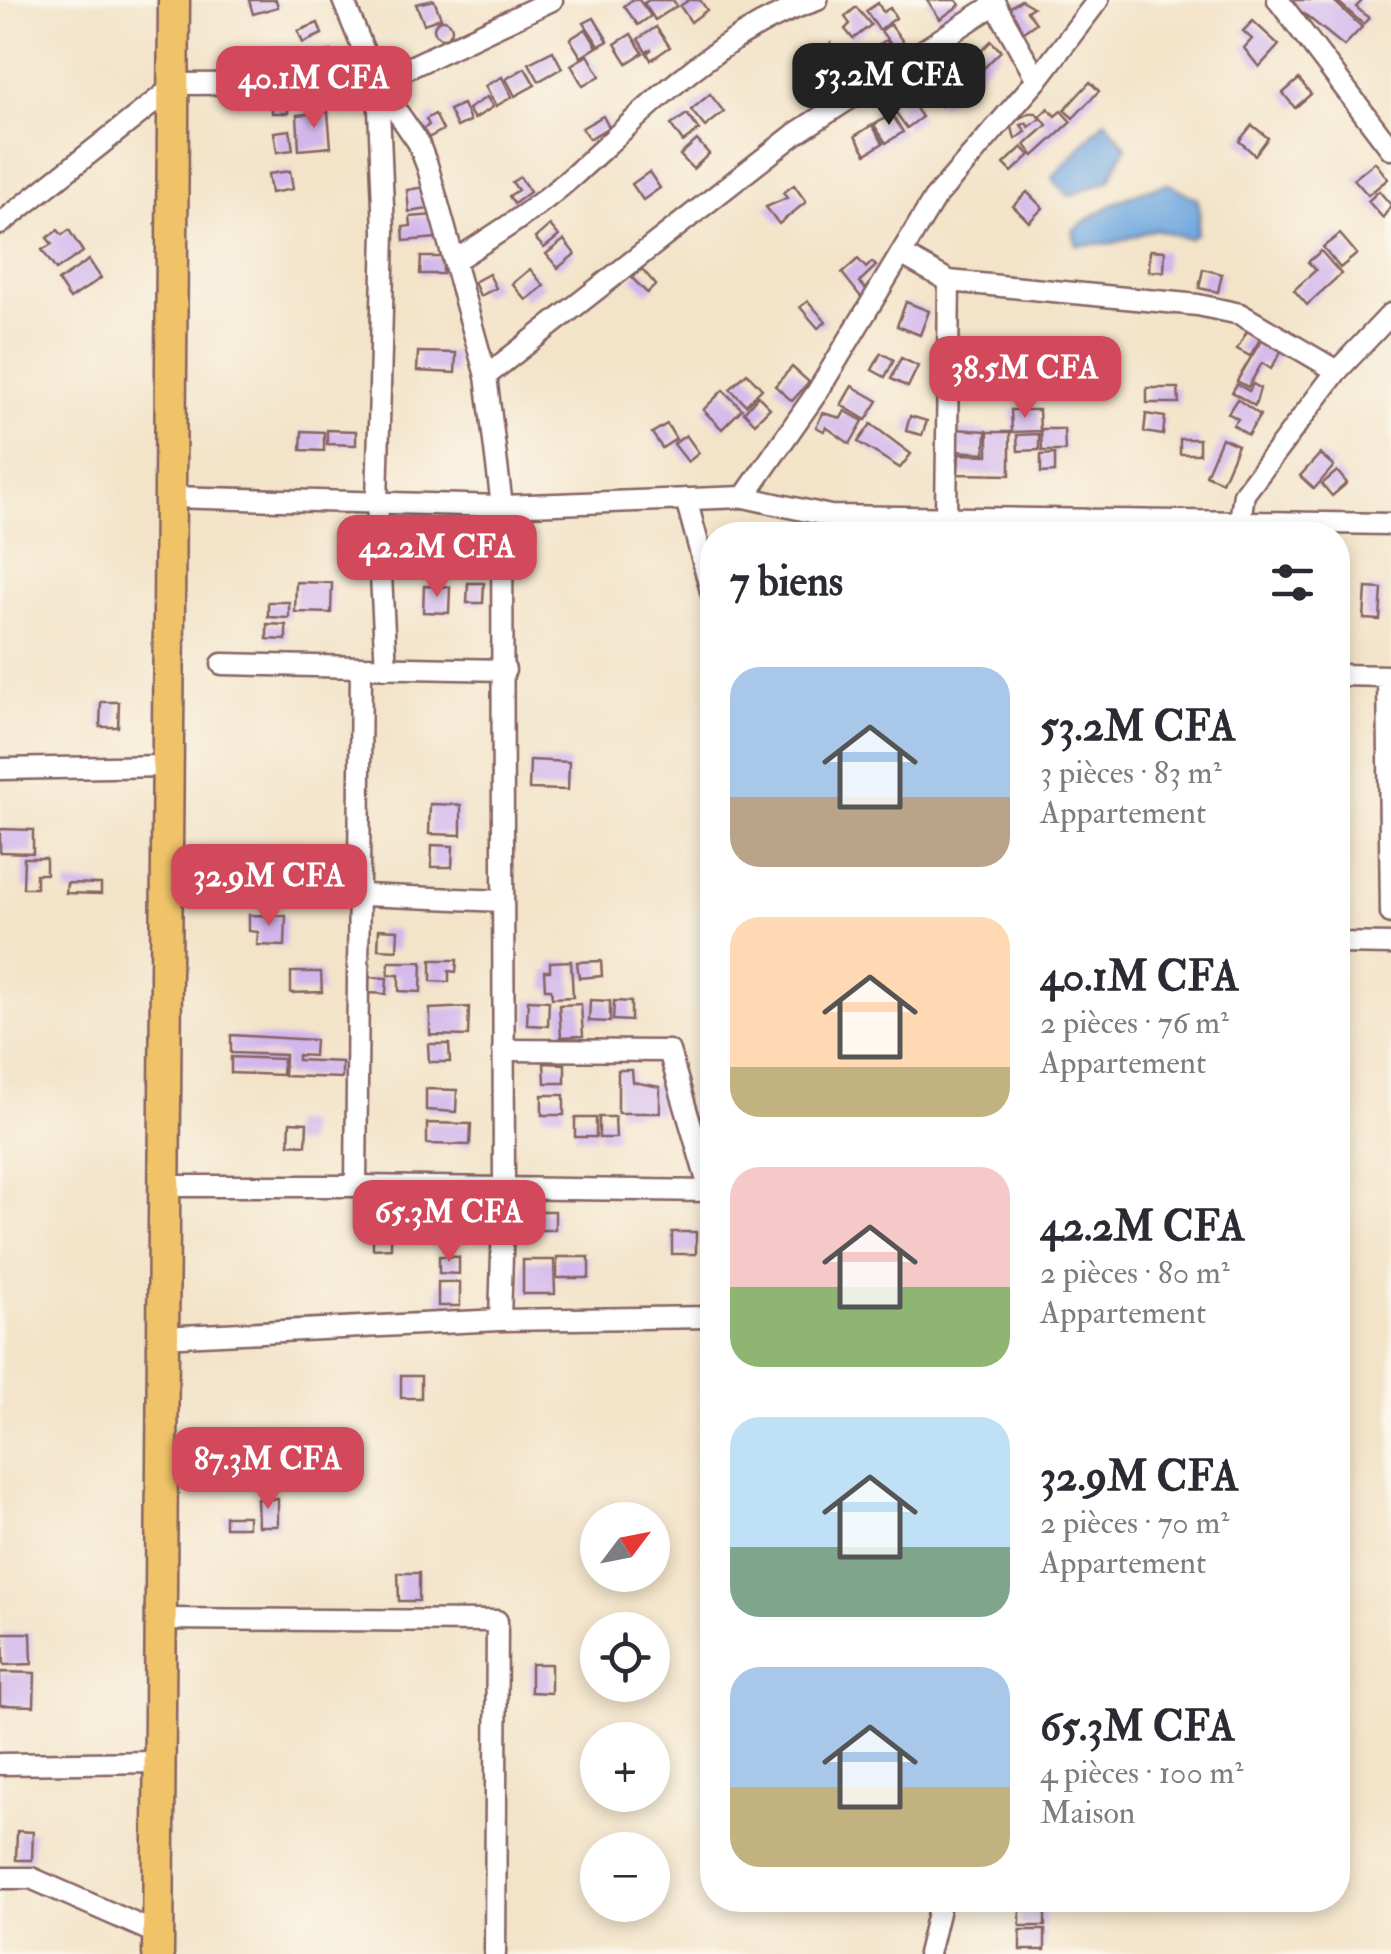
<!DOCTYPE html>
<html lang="fr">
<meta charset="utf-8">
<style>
body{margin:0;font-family:"IM FELL Double Pica",serif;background:#f2f2f3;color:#2b2b33;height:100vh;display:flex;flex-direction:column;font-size:38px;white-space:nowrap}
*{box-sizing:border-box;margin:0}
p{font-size:32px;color:#7c7c81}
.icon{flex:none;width:55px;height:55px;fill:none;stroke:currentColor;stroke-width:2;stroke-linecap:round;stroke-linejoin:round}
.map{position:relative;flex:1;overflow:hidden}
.drawer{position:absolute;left:700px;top:522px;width:650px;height:1390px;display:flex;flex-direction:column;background:#fff;border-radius:40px;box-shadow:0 5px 15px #0003}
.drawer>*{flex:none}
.needle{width:65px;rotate:58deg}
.controls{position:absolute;left:580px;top:1502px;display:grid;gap:20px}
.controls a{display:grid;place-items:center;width:90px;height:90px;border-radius:50%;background:#fff;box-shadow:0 5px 15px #0003;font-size:50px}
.price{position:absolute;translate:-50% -85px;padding:0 22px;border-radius:20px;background:#d1495b;color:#fff;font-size:32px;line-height:65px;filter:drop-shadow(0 2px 5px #0008)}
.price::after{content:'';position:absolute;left:50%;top:60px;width:30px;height:22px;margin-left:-15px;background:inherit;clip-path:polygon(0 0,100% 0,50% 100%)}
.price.on{background:#222;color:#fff}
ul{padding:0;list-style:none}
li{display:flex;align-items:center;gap:30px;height:250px;padding:0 30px}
li span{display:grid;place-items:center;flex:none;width:280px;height:200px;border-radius:30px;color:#555}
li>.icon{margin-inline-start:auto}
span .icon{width:120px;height:120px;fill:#fffc;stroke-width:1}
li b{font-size:42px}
h2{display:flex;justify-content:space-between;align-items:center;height:120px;padding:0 30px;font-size:42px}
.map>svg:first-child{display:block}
</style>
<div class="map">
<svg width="1391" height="1954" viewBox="0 0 1391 1954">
<rect width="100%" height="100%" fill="#fbf7ec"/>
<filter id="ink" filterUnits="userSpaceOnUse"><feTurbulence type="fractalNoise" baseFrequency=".01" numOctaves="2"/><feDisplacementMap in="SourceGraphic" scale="20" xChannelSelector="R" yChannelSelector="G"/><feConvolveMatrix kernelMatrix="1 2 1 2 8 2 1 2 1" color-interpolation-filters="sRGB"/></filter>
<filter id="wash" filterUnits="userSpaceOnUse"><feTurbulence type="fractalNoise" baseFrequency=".0048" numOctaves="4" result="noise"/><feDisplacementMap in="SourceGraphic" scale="40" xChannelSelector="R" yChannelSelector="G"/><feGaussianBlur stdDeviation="2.25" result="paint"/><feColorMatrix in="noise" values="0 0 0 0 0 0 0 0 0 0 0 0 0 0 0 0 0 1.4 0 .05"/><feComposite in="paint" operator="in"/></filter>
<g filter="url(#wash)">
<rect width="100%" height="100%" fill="#f3e3c8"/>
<g fill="#6fa8df" stroke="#5c6485" stroke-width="2.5">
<path d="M1105,120L1126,147L1109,181L1068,196L1052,178Z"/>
<path d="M1169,184L1197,199L1200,215L1196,234L1189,239L1155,229L1114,243L1076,245L1073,230C1103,207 1133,191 1169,184Z"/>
</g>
<g id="blocks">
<g fill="#d2b6ec">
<path d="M249,0H276L278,7L253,14Z"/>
<path d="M434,0L441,18L424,24L416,4Z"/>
<path d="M632,0H639L651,16L638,25L624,6Z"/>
<path d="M649,0H673L677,6L655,20L644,3Z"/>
<path d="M689,0H700L707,10L691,22L680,6Z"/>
<path d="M927,0H956L960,5L940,19Z"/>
<path d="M1021,0L1033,7L1027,11L1036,23L1022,33L1006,10Z"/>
<path d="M1287,0H1333L1362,27L1344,46Z"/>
<path d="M1336,0H1363L1356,7L1369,18L1363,24Z"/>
<path d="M878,3L883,12L890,8L896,18L879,30L866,11Z"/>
<path d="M856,7L871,25L853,39L845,29L850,24L845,17Z"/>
<path d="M594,18L608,41L599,46L584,23Z"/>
<circle cx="443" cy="29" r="9"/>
<path d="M1253,21L1279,45L1259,67L1244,48L1252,39L1243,31Z"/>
<path d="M318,23L322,34L303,43L298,31Z"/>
<path d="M890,24L907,47L898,54L881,31Z"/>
<path d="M656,27L670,47L651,60L647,53L652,49L646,52L638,39Z"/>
<path d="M586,29L597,47L581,57L570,39Z"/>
<path d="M631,34L643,53L627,63L615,44Z"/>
<path d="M886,40L896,54L881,64L871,50Z"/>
<path d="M991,41L1001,51L978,74L968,64Z"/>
<path d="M831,43L849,64L831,80L813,59Z"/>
<path d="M331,51L334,68L313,72L310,55Z"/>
<path d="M553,51L562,68L539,81L529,63Z"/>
<path d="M588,55L600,76L583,86L571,65Z"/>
<path d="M966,65L976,77L960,90L951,78Z"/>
<path d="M525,68L535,85L515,96L506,79Z"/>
<path d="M502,77L512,97L496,106L485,86Z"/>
<path d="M1299,79L1311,94L1295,108L1283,93Z"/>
<path d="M950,82L958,92L941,106L933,97Z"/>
<path d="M1090,82L1099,91L1073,118L1064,110Z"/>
<rect x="272" y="92" width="16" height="21"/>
<path d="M710,94L724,112L705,127L691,110Z"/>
<path d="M906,94L922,117L907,128L894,110L900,106L896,101Z"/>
<path d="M487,97L493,107L474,119L468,109Z"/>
<path d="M463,104L470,121L457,127L449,110Z"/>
<path d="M1048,108L1055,116L1061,111L1071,122L1034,156L1025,145L1047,125L1040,116Z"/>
<path d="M328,112L331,147L299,150L297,115Z"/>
<path d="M1029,113H1036L1040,119L1029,127L1026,123L1021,125L1026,132L1015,139L1011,123Z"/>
<path d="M435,114L443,130L426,139L421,130L429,125L426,119Z"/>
<path d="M687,114L699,130L683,142L671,125Z"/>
<path d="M892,114L903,132L886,143L874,125Z"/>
<path d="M603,116L609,127L589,139L582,128Z"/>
<path d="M872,125L883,143L866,154L855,136Z"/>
<path d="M1252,125L1268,138L1255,155L1239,141Z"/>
<path d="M290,130L293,150L277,152L274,132Z"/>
<path d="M697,140L709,154L693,169L680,155Z"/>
<path d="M1022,147L1030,155L1012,172L1004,164Z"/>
<path d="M1375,162L1388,179L1368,195L1354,179Z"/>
<path d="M290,171L293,189L271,193L268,174Z"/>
<path d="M649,172L660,188L643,200L632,184Z"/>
<path d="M520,177L530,192L514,204L509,196L518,190L512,182Z"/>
<path d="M794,185L806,202L779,224L766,207L787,198L783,193Z"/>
<path d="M425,187L428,209L409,212L407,190Z"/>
<path d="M1379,191L1391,205L1383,218L1368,201Z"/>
<path d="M1027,192L1043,208L1029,222L1013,206Z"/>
<path d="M435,215L437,238L404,241L403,227L411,226L410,217Z"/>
<path d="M550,225L559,236L544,248L535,238Z"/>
<path d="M58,230L62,235L69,230L83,252L56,270L42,250L52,244L47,238Z"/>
<path d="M1340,234L1357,254L1340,268L1323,247Z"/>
<path d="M564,240L575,254L558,268L546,254Z"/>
<path d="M1150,250L1165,251L1164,272L1149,271Z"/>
<path d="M1321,251L1341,274L1307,305L1294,290L1316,270L1308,262Z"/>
<path d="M421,257H443V274H420Z"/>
<path d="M858,259L866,268L872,262L876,266L859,282L868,291L861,297L842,273Z"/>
<path d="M89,260L101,278L70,299L58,281Z"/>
<path d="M530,269L544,286L526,300L512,284Z"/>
<path d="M642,269L656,285L647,293L632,278Z"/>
<path d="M1203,269L1222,274L1218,292L1199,288Z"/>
<path d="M489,274L496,288L480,296L474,282Z"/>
<path d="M808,301L826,322L818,328L800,307Z"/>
<path d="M906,302L929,311L920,335L897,326Z"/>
<path d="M1249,328L1262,336L1250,356L1237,349Z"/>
<path d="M1263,337L1283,348L1271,369L1262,363L1248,387L1237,381Z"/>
<path d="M418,352L456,353L455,373L417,371Z"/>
<path d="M881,353L894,360L885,377L872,370Z"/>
<path d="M901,358L918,366L908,387L891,379Z"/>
<path d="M792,367L809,382L792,401L775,386Z"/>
<path d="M747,373L762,389L746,405L730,389Z"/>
<path d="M1237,384L1249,391L1253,384L1260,388L1255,406L1232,392Z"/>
<path d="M852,386L878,401L866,420L841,405Z"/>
<path d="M1147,388H1178L1179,403H1147Z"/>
<path d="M723,390L742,409L722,429L703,410Z"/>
<path d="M758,396L770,408L755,423L744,412Z"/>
<path d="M1237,399L1260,415L1248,435L1233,425L1238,419L1228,413Z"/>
<path d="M1011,410H1039L1040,431L1012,432Z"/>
<path d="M845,411L863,421L850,444L826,427L824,431L816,427L823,413L841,418Z"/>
<path d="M1146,414L1165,417L1163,435L1144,432Z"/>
<path d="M910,416L927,421L922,435L906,431Z"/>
<path d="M667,424L676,439L662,448L652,433Z"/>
<path d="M871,424L911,454L900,468L858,442Z"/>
<path d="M955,429L986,431L985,453L954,451Z"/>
<path d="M1041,429H1064L1065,451H1042Z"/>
<path d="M327,430L356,431V445L327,444Z"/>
<path d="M302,431L324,432V451L301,450Z"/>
<path d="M988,432H1010V475L958,474L959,454L988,455Z"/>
<path d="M1039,434V450L1018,451L1017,435Z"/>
<path d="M686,435L699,453L688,462L674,444Z"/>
<path d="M1222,438L1238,445L1222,482L1206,475Z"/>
<rect x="1180" y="439" width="19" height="15"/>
<path d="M1055,454V472L1041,473V455Z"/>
<path d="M1320,454L1334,466L1314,489L1300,476Z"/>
<path d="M1337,471L1347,483L1332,496L1322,484Z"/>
<path d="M296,582L332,583L331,613L295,612Z"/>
<path d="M468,583H484L483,603H467Z"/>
<path d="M424,586L450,587L449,613L423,612Z"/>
<path d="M1366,588L1382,589L1380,620L1364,619Z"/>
<path d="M268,602H289V618L268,617Z"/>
<path d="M267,624L286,625V640L267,639Z"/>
<path d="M101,702H119L118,727H100Z"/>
<path d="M530,760L569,762L568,790L529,789Z"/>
<path d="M430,804L461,805V835L429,834Z"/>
<path d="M0,829L33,830V853L0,852Z"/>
<path d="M432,845L453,846L452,867H431Z"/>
<path d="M24,858H46V874H36V888H23Z"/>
<path d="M67,883L101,884V894L66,893Z"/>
<path d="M249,915L286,916L285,946L257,945L258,932L249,931Z"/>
<path d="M379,929L398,930L397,950L378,949Z"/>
<path d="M431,960H457L456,972L449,971V982L431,981Z"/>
<path d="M571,961L573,997L552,998L551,989H545L544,971H550V962Z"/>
<path d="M601,961L602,976L579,978L577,962Z"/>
<path d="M389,962H422L421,992L399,991V975H388Z"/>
<path d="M291,972H321L322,992L291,993Z"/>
<path d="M369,977L387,978L386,994L369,993Z"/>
<path d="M528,1000L549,1001L548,1026L527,1025Z"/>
<path d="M590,1000L610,1001V1022L589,1021Z"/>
<path d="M614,1001L631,1002V1021L613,1020Z"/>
<path d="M581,1004L583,1036L561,1037L559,1005Z"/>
<path d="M469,1007L468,1036L430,1035V1009Z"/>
<path d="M231,1035L315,1040L314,1056L298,1055V1060L342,1062V1078L284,1076L285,1055L231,1053Z"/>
<path d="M428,1044H449L450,1062H429Z"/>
<path d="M231,1057L283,1059L282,1075L231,1073Z"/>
<path d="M544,1063L565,1064V1083H545Z"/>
<path d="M618,1070H632L633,1082L660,1087V1113H618Z"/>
<path d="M426,1089L457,1090L456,1112L426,1110Z"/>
<rect x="542" y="1095" width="22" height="20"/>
<path d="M599,1117H615L616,1138H599Z"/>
<rect x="575" y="1118" width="21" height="19"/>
<path d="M290,1122L307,1123L306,1145L289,1144Z"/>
<path d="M427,1123L471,1124L470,1145L427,1144Z"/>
<rect x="537" y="1211" width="18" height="19"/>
<path d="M373,1230H391V1248L373,1249Z"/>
<rect x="672" y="1232" width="24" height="22"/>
<path d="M439,1256L459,1257V1274L439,1273Z"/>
<rect x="557" y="1257" width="32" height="21"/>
<path d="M523,1260H554L555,1294H523Z"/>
<rect x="438" y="1282" width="22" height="24"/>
<rect x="401" y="1376" width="20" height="22"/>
<path d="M257,1499H278V1526H258Z"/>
<rect x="225" y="1516" width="23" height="11"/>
<path d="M398,1573H419V1601H399Z"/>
<path d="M3,1633H31L32,1664L4,1665Z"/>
<path d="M531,1664H551V1693L531,1692Z"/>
<path d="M0,1672L35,1673L34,1706L0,1705Z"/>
<path d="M17,1831L33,1832L32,1860H16Z"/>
<rect x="1020" y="1906" width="25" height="20"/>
<rect x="1020" y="1930" width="25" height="20"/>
</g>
</g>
</g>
<g filter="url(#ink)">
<use href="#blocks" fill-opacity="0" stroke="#856462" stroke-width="2.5"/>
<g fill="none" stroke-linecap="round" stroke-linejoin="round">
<defs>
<g id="minor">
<path d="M343,0L377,83L418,142L428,168L486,376L502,506L504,1187L500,1320"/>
<path d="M993,0L1037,80"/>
<path d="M1278,0L1391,149"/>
<path d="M378,85L384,231L377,503L386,668"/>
<path d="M0,224L177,84L377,83L552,0"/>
<path d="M901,254L949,281L1198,305L1240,314L1337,371"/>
<path d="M454,261C495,235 536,209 572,177C647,109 720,31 817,0"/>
<path d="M486,376L795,134L995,4"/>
<path d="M170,497L502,506L744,497L818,391L934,199L1037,80L1098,0"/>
<path d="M744,497L830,516L1391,524"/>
<path d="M686,499L712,595"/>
<path d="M946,517L949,281"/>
<path d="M1238,534L1244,494L1337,371L1391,314"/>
<path d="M222,664L505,670"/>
<path d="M1338,675L1388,676L1391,913"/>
<path d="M0,769L165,766"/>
<path d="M223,889L502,901"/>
<path d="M1338,943L1391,944"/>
<path d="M503,1050L669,1051L710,1191"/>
<path d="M162,1186H356L361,668"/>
<path d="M356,1186L712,1191"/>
<path d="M161,1337L500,1320L712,1317"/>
<path d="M160,1619L497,1621L495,1954"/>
<path d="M0,1764L159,1762"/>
<path d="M0,1878H31L158,1934"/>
<path d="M928,1954L941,1900"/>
</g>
<path id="highway" d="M158,1954L174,0"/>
</defs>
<use href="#minor" stroke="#856462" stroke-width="25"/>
<use href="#highway" stroke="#856462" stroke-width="35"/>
<use href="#minor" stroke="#fff" stroke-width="20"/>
<use href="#highway" stroke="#f1c369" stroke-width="30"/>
</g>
</g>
</svg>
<div class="controls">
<a><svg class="needle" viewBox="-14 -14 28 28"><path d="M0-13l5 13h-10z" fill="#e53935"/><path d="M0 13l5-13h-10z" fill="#7c7c81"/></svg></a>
<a><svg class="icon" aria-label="locate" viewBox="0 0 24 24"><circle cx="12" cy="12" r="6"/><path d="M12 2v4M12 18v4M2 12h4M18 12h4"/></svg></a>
<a>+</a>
<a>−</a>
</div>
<b class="price on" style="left:889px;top:128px">53.2M CFA</b>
<b class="price" style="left:314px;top:131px">40.1M CFA</b>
<b class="price" style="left:1025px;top:421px">38.5M CFA</b>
<b class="price" style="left:437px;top:600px">42.2M CFA</b>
<b class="price" style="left:269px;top:929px">32.9M CFA</b>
<b class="price" style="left:449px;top:1265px">65.3M CFA</b>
<b class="price" style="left:268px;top:1512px">87.3M CFA</b>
<section class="drawer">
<h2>7 biens<svg class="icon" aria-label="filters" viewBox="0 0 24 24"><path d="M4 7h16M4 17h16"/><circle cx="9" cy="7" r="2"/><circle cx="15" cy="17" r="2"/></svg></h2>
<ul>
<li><span style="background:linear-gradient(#a9c7e8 65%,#b9a48a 0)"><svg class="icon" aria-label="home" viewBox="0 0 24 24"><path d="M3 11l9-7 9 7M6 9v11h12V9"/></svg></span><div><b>53.2M CFA</b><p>3 pièces · 83 m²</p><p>Appartement</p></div></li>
<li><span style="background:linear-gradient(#ffd9b3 75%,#c2b280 0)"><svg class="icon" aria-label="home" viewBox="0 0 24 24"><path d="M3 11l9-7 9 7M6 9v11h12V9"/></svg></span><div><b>40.1M CFA</b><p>2 pièces · 76 m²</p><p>Appartement</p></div></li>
<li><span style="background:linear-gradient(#f6c9c9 60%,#8fb573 0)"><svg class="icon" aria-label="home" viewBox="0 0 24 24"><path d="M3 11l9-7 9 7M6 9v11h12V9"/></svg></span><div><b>42.2M CFA</b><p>2 pièces · 80 m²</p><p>Appartement</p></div></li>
<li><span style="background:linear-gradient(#bfe0f5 65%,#7fa58c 0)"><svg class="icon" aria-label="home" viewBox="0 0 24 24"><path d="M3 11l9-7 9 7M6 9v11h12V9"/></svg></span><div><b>32.9M CFA</b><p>2 pièces · 70 m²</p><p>Appartement</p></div></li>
<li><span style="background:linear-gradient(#a9c7e8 60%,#c2b280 0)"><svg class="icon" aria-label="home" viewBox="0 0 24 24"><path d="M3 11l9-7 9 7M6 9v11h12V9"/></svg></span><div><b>65.3M CFA</b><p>4 pièces · 100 m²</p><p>Maison</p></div></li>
</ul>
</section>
</div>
